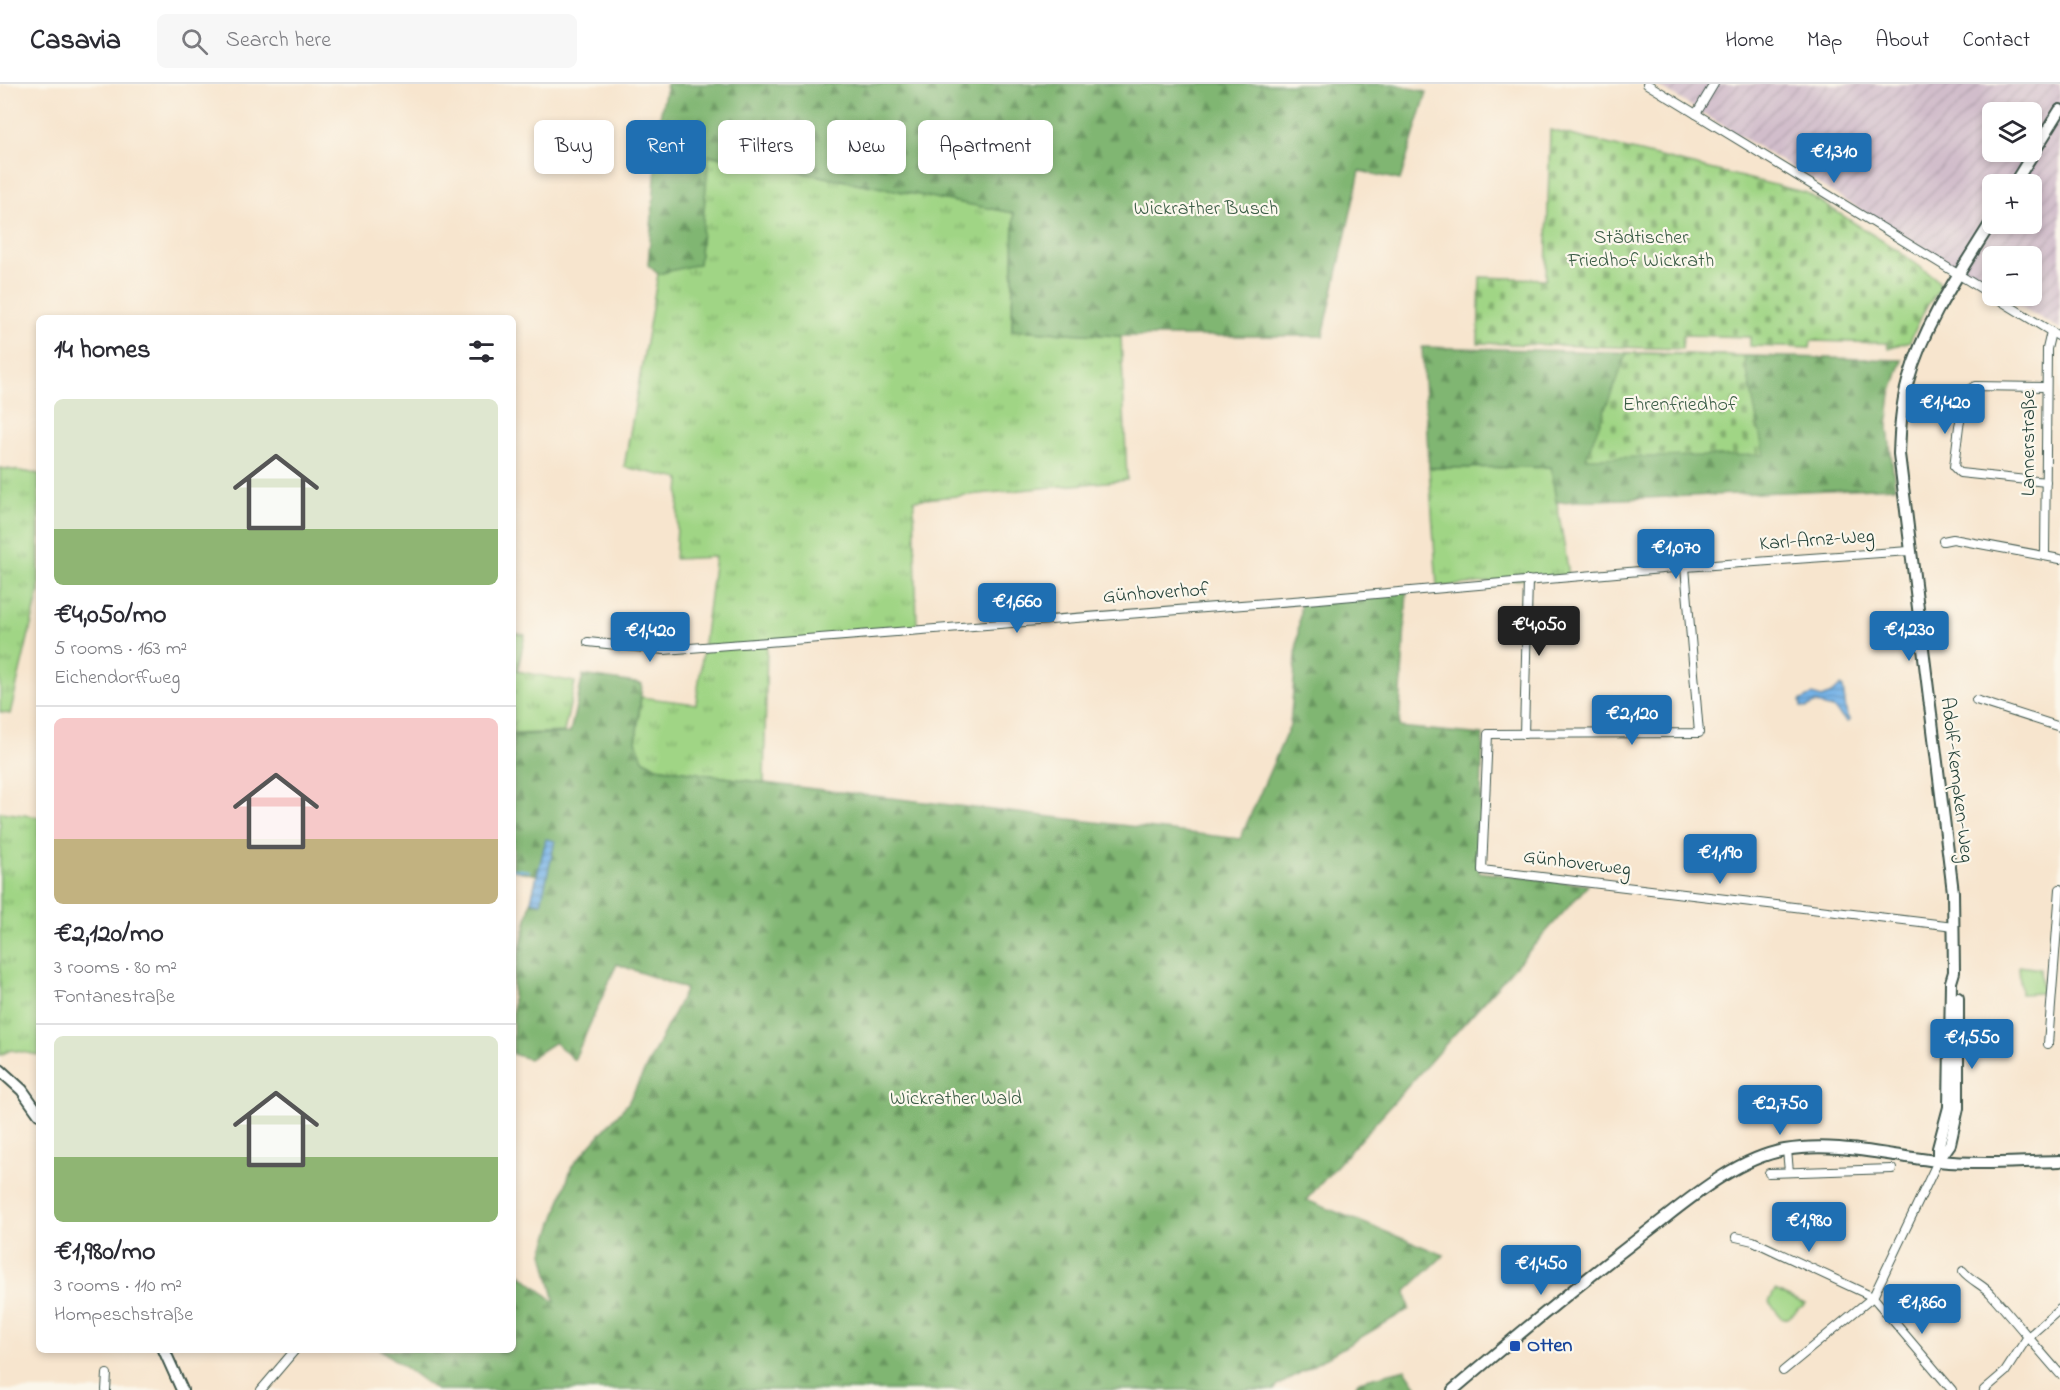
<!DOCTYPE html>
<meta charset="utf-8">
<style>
body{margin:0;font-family:"Indie Flower",sans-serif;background:#f7f7f7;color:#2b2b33;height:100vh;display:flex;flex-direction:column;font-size:22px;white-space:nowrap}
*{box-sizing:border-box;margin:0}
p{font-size:20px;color:#7c7c81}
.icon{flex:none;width:33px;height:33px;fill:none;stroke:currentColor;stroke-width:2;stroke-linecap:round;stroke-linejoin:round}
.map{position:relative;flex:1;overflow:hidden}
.side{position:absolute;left:36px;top:231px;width:480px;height:1038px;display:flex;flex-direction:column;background:#fff;border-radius:9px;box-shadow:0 3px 9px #0003}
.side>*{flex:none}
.hud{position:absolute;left:534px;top:36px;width:570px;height:54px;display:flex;gap:12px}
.tools{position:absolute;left:1982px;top:18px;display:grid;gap:12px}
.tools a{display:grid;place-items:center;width:60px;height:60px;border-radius:9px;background:#fff;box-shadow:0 3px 9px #0003;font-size:30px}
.price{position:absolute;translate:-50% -51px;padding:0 14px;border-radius:6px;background:#1f6fb2;color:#fff;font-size:20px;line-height:39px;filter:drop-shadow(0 2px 3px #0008)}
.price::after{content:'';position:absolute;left:50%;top:36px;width:18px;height:14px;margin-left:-9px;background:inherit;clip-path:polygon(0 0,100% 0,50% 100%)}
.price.selected{background:#222;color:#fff}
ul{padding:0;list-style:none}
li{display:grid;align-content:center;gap:12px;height:318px;padding:0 18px}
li+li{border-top:2px solid #e1e1e2}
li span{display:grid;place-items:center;height:186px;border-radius:9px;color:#555}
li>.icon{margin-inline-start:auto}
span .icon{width:108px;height:108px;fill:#fffc;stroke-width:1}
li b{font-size:26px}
h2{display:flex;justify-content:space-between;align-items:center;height:72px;padding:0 18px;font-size:26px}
.chip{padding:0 21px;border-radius:9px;background:#fff;box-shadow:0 3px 9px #0003;font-size:21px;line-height:54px}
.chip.selected{background:#1f6fb2;color:#fff}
header{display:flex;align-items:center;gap:36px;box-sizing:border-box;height:84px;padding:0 30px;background:#fff;border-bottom:2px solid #e1e1e2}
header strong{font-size:28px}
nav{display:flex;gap:33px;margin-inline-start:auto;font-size:21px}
.search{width:420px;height:54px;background:#f7f7f7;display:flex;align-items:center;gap:15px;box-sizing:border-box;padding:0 21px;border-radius:9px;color:#7c7c81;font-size:22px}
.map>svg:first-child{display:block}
</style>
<header>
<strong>Casavia</strong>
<div class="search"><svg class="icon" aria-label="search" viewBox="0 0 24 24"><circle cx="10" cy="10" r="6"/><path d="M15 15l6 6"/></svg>Search here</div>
<nav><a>Home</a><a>Map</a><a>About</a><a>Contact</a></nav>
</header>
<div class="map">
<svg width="2060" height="1306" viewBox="0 0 2060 1306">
<defs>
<pattern id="industrial-furrows" width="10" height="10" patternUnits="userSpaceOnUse" patternTransform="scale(1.5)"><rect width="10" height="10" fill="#d1bdcb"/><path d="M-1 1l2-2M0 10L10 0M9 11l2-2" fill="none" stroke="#b3a3af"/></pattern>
<pattern id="grass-tufts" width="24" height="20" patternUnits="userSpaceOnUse" patternTransform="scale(1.5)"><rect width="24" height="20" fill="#a0d585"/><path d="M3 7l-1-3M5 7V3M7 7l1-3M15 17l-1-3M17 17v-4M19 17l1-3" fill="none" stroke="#82ae6e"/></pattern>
<pattern id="forest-firs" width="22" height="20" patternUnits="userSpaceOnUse" patternTransform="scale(1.5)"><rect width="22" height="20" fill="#80b672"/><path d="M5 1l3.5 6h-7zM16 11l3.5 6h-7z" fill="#68955e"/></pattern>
<pattern id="cemetery-stones" width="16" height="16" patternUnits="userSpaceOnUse" patternTransform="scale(1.5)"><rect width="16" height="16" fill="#a0d585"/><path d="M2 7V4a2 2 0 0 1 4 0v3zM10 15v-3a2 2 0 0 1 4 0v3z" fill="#82ae6e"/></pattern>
<pattern id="water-rules" width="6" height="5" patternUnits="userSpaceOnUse" patternTransform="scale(1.5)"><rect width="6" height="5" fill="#76b3e8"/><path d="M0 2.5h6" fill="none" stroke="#6093bd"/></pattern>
</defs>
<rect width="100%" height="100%" fill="#fbf7ec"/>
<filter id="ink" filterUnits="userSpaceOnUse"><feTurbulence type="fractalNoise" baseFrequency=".0167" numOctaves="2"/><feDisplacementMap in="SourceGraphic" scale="12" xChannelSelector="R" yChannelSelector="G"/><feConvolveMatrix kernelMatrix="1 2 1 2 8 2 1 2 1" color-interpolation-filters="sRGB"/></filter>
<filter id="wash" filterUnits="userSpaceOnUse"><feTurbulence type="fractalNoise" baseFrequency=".008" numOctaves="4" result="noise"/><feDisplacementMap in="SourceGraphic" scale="24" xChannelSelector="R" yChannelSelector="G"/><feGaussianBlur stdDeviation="1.35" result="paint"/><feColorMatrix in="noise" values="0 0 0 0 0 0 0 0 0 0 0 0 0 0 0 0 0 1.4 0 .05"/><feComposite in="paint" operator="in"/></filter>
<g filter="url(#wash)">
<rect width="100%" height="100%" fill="#f7e5ce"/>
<path fill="url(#industrial-furrows)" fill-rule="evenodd" d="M1655,0H2060V245L2002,212H2031V172H1992V206ZM1992,28H2031V68H1992ZM1992,100H2031V140H1992Z"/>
<g fill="url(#grass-tufts)" stroke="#60895c" stroke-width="1.5">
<path d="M708,71L1014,129L1012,246L1121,252L1127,396L914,416L917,544L767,560L764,699L656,683L643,675L636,657L641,613L696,620L715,473L675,475L680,395L624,383L658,190L699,179Z"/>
<path d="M1551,383L1569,491L1437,503L1429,384Z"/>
<path d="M0,384L39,390V508L10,630L0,628Z"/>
<path d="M513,549L525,551L517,587L575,598L564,648L513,650Z"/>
<path d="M0,728L39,733V971L11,966L0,971Z"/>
</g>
<g fill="url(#forest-firs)" stroke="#507a53" stroke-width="1.5">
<path d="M667,0H1394L1427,8L1400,96L1360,87L1323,252H1121L1012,246L1014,129L709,71L699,180L658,190L648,181L660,33Z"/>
<path d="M1422,263L1902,276L1891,311L1889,326L1888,344L1895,403L1556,418L1551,383L1429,384Z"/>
<path d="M1407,506L1399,643L1483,651L1479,788L1588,801L1306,1116L1444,1171L1406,1207L1409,1225L1279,1301L1274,1306H436L381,1266H513V1184L555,1218L543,1169L572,1082L628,1019L686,905L617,880L574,976L555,958L529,975L513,970V896L537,791L513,786V651L570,649L583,591L642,600L636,657L643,675L656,683L764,699L1240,755L1290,641L1301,516Z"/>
<path d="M1405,1285L1419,1306H1353L1359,1297Z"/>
</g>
<g fill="url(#cemetery-stones)" stroke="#60895c" stroke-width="1.5">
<path d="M1550,46L1807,109L1897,166L1934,193L1939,198L1940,205L1926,223L1910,257L1888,264L1887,259L1811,257L1810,264L1750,262V253L1683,251L1682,265L1478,259L1480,193L1546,195Z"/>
<path d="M1627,269L1744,272L1764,371L1586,374Z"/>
</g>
<g fill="#a0d585" stroke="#60895c" stroke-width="1.5">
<path d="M2019,882L2040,885L2042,909L2021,910Z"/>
<path d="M1775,1206L1805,1220L1788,1234L1783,1235L1769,1218Z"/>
</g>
<g fill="url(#water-rules)" stroke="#4a788e" stroke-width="1.5">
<path d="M1841,602L1843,604L1847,633L1850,636L1847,638L1833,624H1827L1816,619L1806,624L1801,623L1800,617L1812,611L1822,614L1831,610Z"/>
<path d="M546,755L555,757L541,819L531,817Z"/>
</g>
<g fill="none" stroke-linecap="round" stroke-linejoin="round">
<path stroke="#76b3e8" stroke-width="2" d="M513,785L529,787"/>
</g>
</g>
<g filter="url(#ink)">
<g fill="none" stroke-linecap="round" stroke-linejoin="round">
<defs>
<g id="street">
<path d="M1647,0L1992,211"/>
<path d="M1696,30L1714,0"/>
<path d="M1993,212L2060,253"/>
<path d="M2046,398L1960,389L1954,383L1959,342L1967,307L1975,302L2046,303"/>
<path d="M1943,457L1953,455L2060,475"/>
<path d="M2045,471L2047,265L2051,248"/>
<path d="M1685,483L1699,649L1488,650L1482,786L1954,842"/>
<path d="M588,558L664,566L1319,515L1685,483L1909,467"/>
<path d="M1976,616L2060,643"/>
<path d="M1524,650L1528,496"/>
<path d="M2048,960L2060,805"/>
<path d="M1787,1066L1789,1088"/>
<path d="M1769,1089L1892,1085"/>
<path d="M1736,1153L1753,1157L1873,1213L1952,1306"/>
<path d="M1963,1187C1971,1197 1984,1201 1992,1211C2015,1237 2037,1264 2060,1290"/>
<path d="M1783,1287L1873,1213L1938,1077"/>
<path d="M106,1306L107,1290"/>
<path d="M261,1306L295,1266"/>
<path d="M1984,1306L2005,1288L2027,1254L2060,1225"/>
</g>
<g id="secondary">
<path d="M2014,100L2060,26"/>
<path d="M0,986L22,1006L39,1030"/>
<path d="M1938,1077V1064L1949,1023L1951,898L1954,888L1953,808L1899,370C1900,346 1901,321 1908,297C1924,239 1961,187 1992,137"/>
<path d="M1938,1077L1950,1060L1958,1024V914"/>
<path d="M164,1266L182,1306"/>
<path d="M1453,1306C1515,1253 1578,1201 1643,1151C1684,1120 1733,1075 1785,1066C1836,1057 1887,1072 1938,1077C1979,1081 2019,1078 2060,1077"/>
</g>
</defs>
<use href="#street" stroke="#3f564b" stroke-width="10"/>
<use href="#secondary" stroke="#3f564b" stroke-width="14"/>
<use href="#street" stroke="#fff" stroke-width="8"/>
<use href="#secondary" stroke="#fff" stroke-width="10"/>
</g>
</g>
<rect fill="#1a4fb4" stroke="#fbf7ec" stroke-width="2" x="1509" y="1256" width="12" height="12" rx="3"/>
<g text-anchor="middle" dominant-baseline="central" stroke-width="4.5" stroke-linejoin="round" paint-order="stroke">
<g font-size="20" fill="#395b44" stroke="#fbf7ec">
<text x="1206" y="125">Wickrather Busch</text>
<text x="1641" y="154">Städtischer<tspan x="1641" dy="23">Friedhof Wickrath</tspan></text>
<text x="1680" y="321">Ehrenfriedhof</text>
<text x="956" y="1015">Wickrather Wald</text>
</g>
<g font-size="20" fill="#1f3d34" stroke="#fbf7ec">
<text transform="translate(2029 359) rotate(-90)">Lannerstraße</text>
<text transform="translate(1817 457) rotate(-4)">Karl-Arnz-Weg</text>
<text transform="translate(1156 510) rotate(-4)">Günhoverhof</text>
<text transform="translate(1956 696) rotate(83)">Adolf-Kempken-Weg</text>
<text transform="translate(1577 780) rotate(7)">Günhoverweg</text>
</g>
<g font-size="20" font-weight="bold" fill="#164399" stroke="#fbf7ec" text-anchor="start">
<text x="1527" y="1262">Otten</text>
</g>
</g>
</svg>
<div class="tools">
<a><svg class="icon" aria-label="layers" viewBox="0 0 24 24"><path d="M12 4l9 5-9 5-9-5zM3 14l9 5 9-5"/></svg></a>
<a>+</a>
<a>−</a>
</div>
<b class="price" style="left:1834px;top:100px">€1,310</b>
<b class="price" style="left:1945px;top:351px">€1,420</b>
<b class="price" style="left:1676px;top:496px">€1,070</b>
<b class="price" style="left:1017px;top:550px">€1,660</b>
<b class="price selected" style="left:1539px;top:573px">€4,050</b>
<b class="price" style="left:1909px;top:578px">€1,230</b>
<b class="price" style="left:650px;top:579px">€1,420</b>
<b class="price" style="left:1632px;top:662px">€2,120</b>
<b class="price" style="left:1720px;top:801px">€1,190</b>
<b class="price" style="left:1972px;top:986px">€1,550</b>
<b class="price" style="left:1780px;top:1052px">€2,750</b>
<b class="price" style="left:1809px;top:1169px">€1,980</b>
<b class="price" style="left:1541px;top:1212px">€1,450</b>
<b class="price" style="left:1922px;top:1251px">€1,860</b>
<div class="hud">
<a class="chip">Buy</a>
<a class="chip selected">Rent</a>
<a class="chip">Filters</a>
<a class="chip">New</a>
<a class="chip">Apartment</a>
</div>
<section class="side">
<h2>14 homes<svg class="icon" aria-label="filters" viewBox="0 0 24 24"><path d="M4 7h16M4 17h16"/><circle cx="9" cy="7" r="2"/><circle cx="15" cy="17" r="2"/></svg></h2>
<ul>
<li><span style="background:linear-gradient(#dfe7d0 70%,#8fb573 0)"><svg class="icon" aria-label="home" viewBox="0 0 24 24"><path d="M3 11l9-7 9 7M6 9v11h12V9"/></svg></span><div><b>€4,050/mo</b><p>5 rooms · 163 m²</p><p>Eichendorffweg</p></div></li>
<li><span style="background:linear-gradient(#f6c9c9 65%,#c2b280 0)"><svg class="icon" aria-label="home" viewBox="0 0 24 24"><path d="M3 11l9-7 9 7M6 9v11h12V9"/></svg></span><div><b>€2,120/mo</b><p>3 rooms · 80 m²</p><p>Fontanestraße</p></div></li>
<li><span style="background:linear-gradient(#dfe7d0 65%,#8fb573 0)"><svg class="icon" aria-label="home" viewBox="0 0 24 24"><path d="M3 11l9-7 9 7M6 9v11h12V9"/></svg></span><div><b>€1,980/mo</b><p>3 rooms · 110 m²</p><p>Hompeschstraße</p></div></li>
</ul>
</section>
</div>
